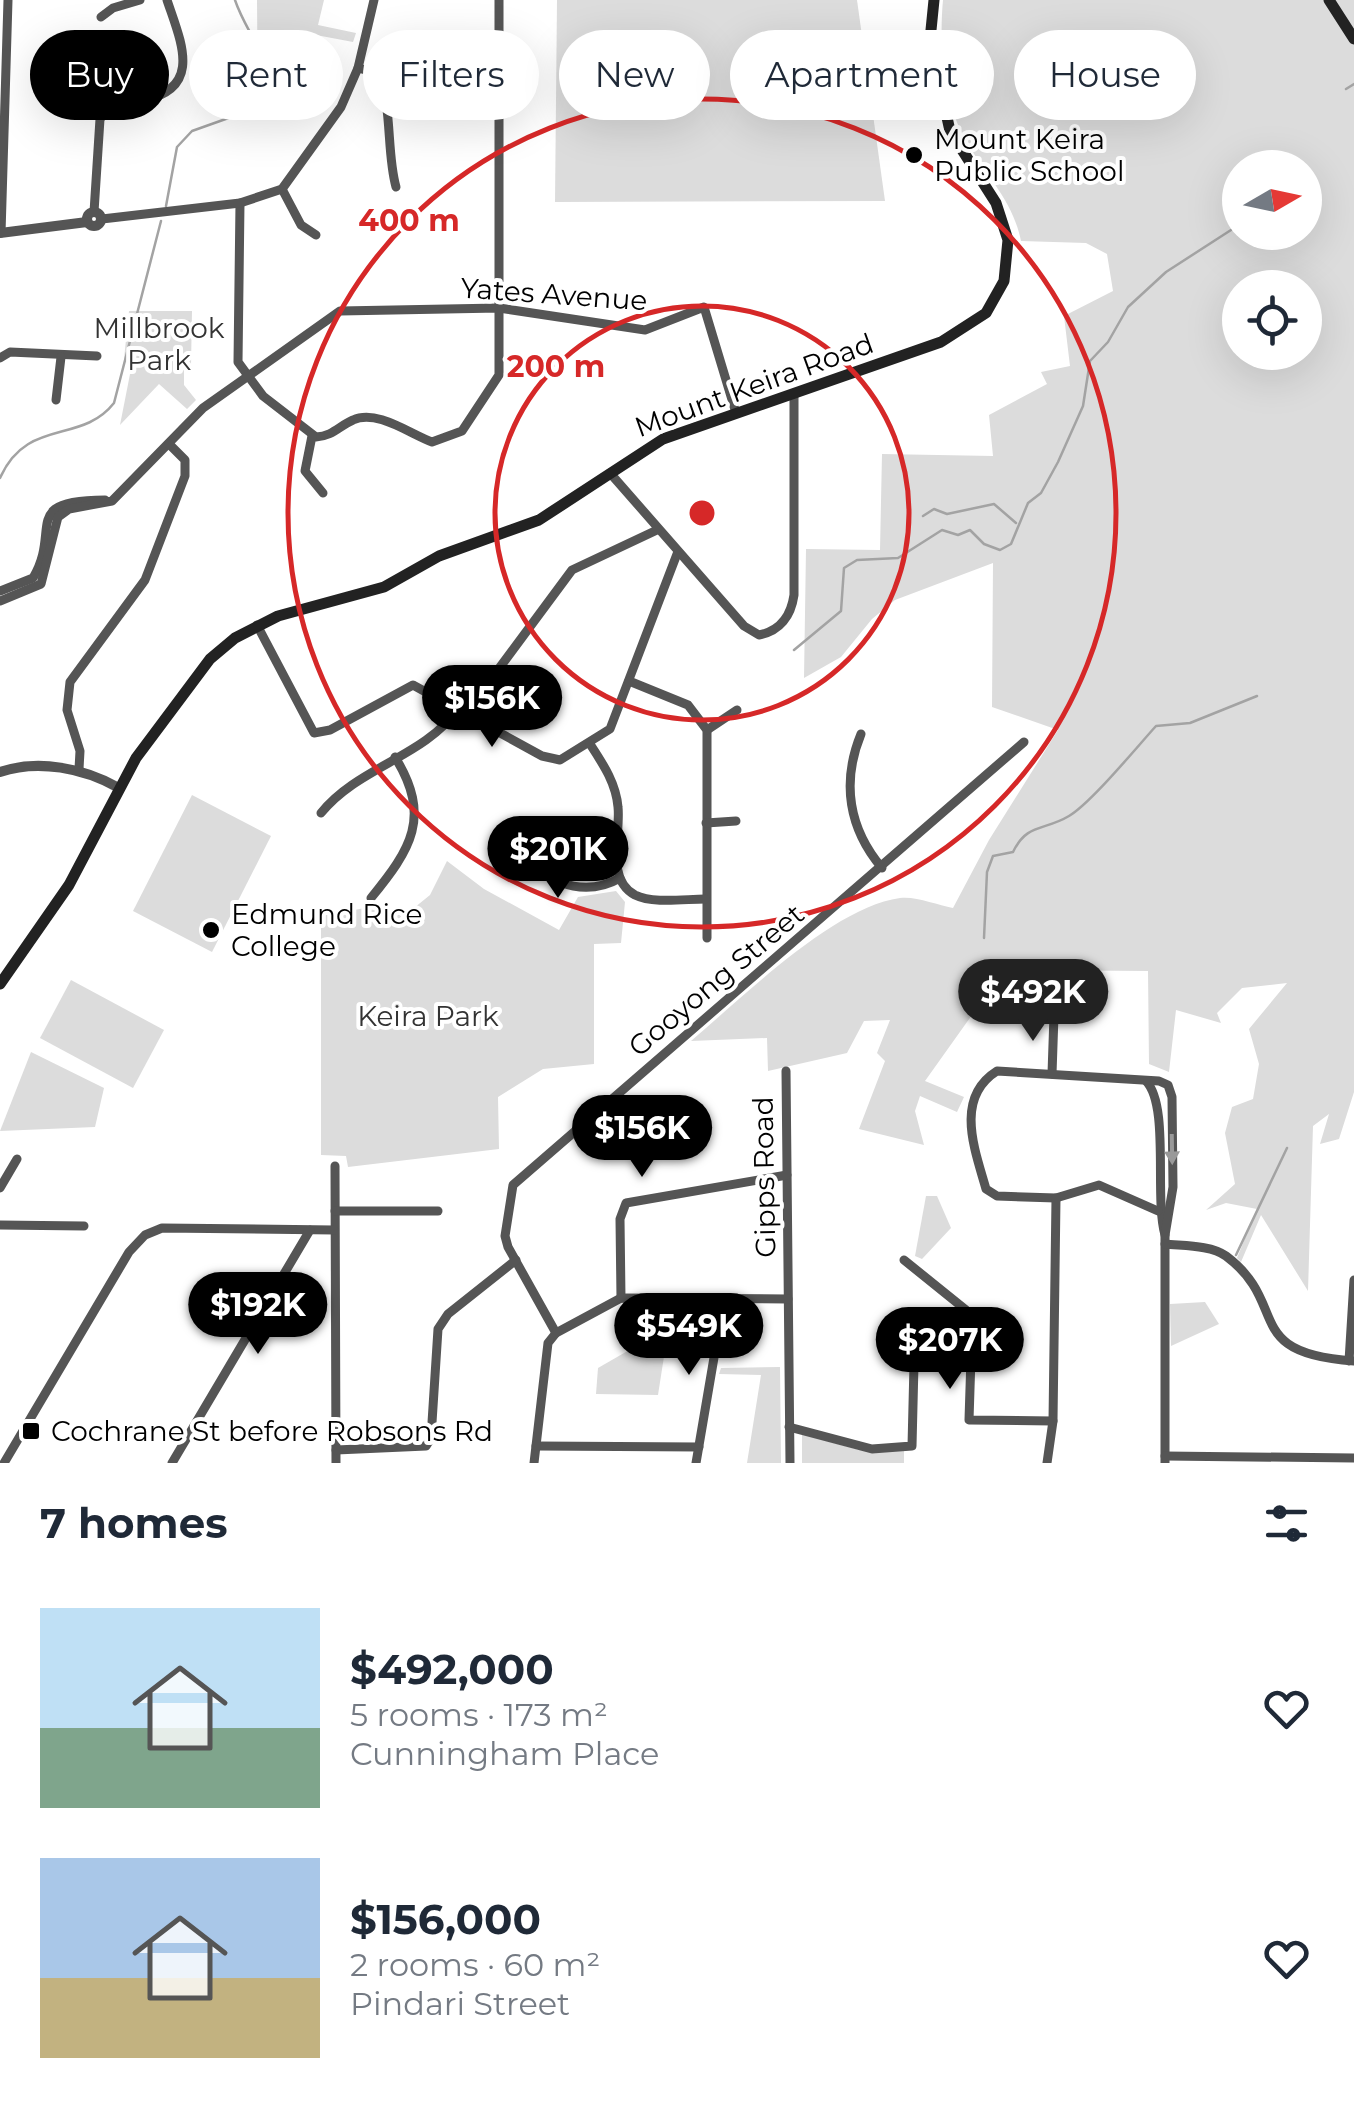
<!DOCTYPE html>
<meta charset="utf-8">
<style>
body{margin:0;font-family:Montserrat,sans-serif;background:#f2f2f3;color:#1f2937;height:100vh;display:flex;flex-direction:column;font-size:38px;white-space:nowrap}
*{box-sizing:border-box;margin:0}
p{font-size:32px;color:#747a83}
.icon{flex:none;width:55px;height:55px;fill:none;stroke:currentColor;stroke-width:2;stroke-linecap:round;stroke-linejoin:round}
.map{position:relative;height:1463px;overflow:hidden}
.drawer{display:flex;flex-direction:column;background:#fff;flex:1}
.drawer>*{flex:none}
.top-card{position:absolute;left:30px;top:30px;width:1295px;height:90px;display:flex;gap:20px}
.needle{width:65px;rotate:81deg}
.tools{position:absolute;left:1222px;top:150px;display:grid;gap:20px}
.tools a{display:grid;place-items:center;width:100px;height:100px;border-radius:50%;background:#fff;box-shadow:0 10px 40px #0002;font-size:50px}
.price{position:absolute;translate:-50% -85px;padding:0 22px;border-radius:35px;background:#000;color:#fff;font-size:32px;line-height:65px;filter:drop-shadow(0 2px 5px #0008)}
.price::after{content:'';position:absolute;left:50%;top:60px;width:30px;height:22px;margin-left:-15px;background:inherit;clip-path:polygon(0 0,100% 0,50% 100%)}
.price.current{background:#222;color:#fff}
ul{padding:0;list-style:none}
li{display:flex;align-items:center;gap:30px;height:250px;padding:0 40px}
li span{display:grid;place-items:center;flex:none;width:280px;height:200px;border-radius:0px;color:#555}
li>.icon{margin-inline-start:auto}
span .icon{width:120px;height:120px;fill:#fffc;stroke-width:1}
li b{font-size:42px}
h2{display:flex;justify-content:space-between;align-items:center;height:120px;padding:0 40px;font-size:42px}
.chip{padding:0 35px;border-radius:45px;background:#fff;box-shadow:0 10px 40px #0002;font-size:35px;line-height:90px}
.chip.current{background:#000;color:#fff}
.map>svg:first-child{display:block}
</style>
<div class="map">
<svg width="1354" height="1463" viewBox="0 0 1354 1463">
<rect width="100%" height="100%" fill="#fff"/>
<g fill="#dcdcdc" fill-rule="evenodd">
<path d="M257,0H324L318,25L356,33L353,42L316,35L258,119Z"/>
<path d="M557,0H857L885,201L555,202Z"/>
<path d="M943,0H1354V1092L1339,1139L1320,1144L1329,1114L1313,1126L1308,1291L1261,1215L1241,1262L1237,1258L1257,1209L1226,1203L1206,1210L1235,1184L1225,1133L1232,1107L1253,1099L1259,1064L1249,1029L1287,983L1242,988L1217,1013L1221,1023L1176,1010L1169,1072L1149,1064L1148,971L1004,970L925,1081L964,1097L957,1112L920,1096L915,1111L924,1145L859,1129L885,1061L877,1053L890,1020L864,1021L847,1053L768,1071L767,1038L691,1041C742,998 833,907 900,898C916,896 937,905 953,908L989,840L1058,730L992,707L993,563L895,600L872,619L841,657L804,678L806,549L880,550L882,454L993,456L989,415L1047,384L1041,372L1070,366L1064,316L1113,291L1107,254L1086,243L1021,241C1013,200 985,175 965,139C943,100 939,43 943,0ZM1240,168H1305V232H1240ZM1240,288H1305V352H1240Z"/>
<path d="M129,311H192L191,365H184V385L196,400L187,409L159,384L120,425L131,369L124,359Z"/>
<path d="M192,795L271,836L212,952L133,911Z"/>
<path d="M447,861L484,889L559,930L578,897L616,891L625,902L621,943L594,944V1064L543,1069L498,1097L499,1149L348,1167L346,1156L321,1155V916L365,908L409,912L430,895Z"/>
<path d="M71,980L164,1030L133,1088L40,1038Z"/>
<path d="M31,1052L104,1088L95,1127L0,1131Z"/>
<path d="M926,1196H937L951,1228L922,1259L915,1256Z"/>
<path d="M1205,1302L1219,1324L1171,1346L1170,1304Z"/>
<path d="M631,1349L665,1350L658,1395L596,1394L598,1368Z"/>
<path d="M780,1367L781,1463H747L761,1375L719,1374L721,1368Z"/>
<path d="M802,1434L859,1450L904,1451V1463H802Z"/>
</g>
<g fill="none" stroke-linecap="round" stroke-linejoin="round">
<g stroke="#a3a3a3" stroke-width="2.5">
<path d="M1346,89L1354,84"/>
<path d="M166,206L177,147L192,131L251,110L268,91C270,55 246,33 235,0"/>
<path d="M0,478C27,417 81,445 114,403L161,221"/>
<path d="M923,516L934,509L947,514L994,504L1016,523"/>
<path d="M794,650L841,611L844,568L857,560L898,558L942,530L958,535L970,530L984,544L1000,550L1011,544L1028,503L1041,493L1058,462L1083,406L1090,361L1108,342L1128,307L1166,272L1231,230"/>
<path d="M984,938L987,872L993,856L1013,852C1027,823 1044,831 1069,816C1091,803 1136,748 1156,726L1190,723L1257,696"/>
<path d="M1236,1255L1287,1148"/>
</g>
<g stroke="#555" stroke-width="9">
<path d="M101,17L113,8L140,0"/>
<path d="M358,68L377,73C393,102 386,152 396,187"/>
<path d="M282,189L301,225L316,235"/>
<path d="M240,203L238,362L263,396L316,437C333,436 339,426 353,420C377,409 410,434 432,442L462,431L499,375V0"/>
<path d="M94,212L100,119C111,105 124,104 141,101C204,89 181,42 167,0"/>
<path d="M102,219L240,203L282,189L341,107L358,68L374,0"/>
<path d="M1,233L8,0"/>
<path d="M0,358L10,352L97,356"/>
<path d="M56,400L61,357"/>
<path d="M312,436L305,471L323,493"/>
<path d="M610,473L744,626L759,635C780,631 791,616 794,595V394"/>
<path d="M0,591L33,578C62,530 19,500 105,500"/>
<path d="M0,601L41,584L58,517L69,509L112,501L203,408L340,311L499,308L645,330L704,307L736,413"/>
<path d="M257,625L314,733L330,730L413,685L542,756L560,760L610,729L677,554"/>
<path d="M629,681L688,705L707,730V938"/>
<path d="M466,713L572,570L657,530"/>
<path d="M707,730L737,710"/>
<path d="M861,734C841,783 849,829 882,868"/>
<path d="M590,744C603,764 616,783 618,807C621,834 605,879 635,895C653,904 685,899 705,899"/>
<path d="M79,769L80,751L67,710L70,682L145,580L185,476V460L169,444"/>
<path d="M321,813C358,767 424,757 458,709"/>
<path d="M706,823L736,821"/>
<path d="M511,844C539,878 579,901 620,878"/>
<path d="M371,898C411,849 432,817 395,757"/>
<path d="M786,1071L790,1463"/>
<path d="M1052,1074L1054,1015"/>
<path d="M1146,1081C1170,1106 1154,1196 1165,1235V1463"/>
<path d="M335,1166L336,1463"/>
<path d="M0,1188L17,1159"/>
<path d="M335,1211H438"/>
<path d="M1158,1211L1099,1185L1056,1198L997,1196L986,1189C975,1150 954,1098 997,1071L1159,1081L1168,1085L1172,1097L1173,1187L1165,1235"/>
<path d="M0,1225L84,1226"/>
<path d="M1165,1244C1183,1246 1211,1245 1226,1256C1291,1305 1240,1353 1354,1361"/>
<path d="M904,1260L966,1310L971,1357L969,1420L1053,1421"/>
<path d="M621,1298L620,1219L626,1203L787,1175"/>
<path d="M556,1333L508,1247L505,1236L513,1185L1024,742"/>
<path d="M1349,1361L1354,1280"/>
<path d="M789,1427L872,1449L912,1446L914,1364L971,1357"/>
<path d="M536,1446L699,1447"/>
<path d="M336,1450L426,1446L431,1438L438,1329L448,1314L516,1260"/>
<path d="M1165,1456L1354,1458"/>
<path d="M4,1463L129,1252L145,1235L162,1228L334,1230"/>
<path d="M172,1463L310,1230"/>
<path d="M534,1463L548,1343L556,1333L621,1298L788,1299"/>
<path d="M696,1463L724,1299"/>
<path d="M1047,1463L1053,1421L1056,1198"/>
</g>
<g stroke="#555" stroke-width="10">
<circle cx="94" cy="219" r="7"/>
<path d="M0,233L87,222"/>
<path d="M0,772C38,759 84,768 119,788"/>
</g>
<g stroke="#222" stroke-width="11">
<path d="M1329,0L1354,39"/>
<path d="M0,984L69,885L136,758L210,659L235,638L278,616L384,587L439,556L539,520L663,439L941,342L986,313L1004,281L1008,240L996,203L950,131L930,40L934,0"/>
</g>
</g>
<defs><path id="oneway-solid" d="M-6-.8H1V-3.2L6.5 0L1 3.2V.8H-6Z" transform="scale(2.5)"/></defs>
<use fill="#999" href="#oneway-solid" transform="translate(1172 1149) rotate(89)"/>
<g fill="none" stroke="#d62828" stroke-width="5">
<circle cx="702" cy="513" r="207"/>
<circle cx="702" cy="513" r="414"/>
</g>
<g fill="#000" stroke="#fff" stroke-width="4">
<circle cx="914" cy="155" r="10"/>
<circle cx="211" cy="930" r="10"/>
<rect x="21" y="1421" width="20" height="20" rx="5"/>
</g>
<g text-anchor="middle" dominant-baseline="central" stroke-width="8" stroke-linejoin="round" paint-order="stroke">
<g font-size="28" fill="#000" stroke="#fff" text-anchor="start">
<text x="934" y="139">Mount Keira<tspan x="934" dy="32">Public School</tspan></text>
<text x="231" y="914">Edmund Rice<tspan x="231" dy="32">College</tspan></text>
<text x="51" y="1431">Cochrane St before Robsons Rd</text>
</g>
<g font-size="28" fill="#000" stroke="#fff">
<text transform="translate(554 294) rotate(4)">Yates Avenue</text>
<text transform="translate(754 385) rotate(-20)">Mount Keira Road</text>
<text transform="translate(716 980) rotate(-40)">Gooyong Street</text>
<text transform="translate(764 1177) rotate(-91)">Gipps Road</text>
</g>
<g font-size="28" fill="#333" stroke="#fff">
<text x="159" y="328">Millbrook<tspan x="159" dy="32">Park</tspan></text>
<text x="428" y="1016">Keira Park</text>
</g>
</g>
<circle cx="702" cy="513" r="15" fill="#d62828" stroke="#fff" stroke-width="5"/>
<g font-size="30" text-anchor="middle" font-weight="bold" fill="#d62828" stroke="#fff" stroke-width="8" stroke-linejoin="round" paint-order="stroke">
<text x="409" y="231">400 m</text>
<text x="556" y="377">200 m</text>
</g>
</svg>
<div class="tools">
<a><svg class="needle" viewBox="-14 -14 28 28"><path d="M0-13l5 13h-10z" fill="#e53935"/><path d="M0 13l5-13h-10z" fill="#747a83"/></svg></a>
<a><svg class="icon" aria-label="locate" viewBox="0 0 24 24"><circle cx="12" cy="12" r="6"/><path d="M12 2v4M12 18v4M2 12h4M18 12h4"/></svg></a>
</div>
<b class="price" style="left:492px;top:750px">$156K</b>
<b class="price" style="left:558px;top:901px">$201K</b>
<b class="price current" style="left:1033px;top:1044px">$492K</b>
<b class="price" style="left:642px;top:1180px">$156K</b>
<b class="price" style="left:258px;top:1357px">$192K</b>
<b class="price" style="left:689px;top:1378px">$549K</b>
<b class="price" style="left:950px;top:1392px">$207K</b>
<div class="top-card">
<a class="chip current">Buy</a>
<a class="chip">Rent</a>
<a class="chip">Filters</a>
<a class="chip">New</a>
<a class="chip">Apartment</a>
<a class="chip">House</a>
</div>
</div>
<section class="drawer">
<h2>7 homes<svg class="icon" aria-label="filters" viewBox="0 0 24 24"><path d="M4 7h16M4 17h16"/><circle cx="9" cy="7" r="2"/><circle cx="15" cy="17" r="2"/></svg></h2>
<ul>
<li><span style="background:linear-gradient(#bfe0f5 60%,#7fa58c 0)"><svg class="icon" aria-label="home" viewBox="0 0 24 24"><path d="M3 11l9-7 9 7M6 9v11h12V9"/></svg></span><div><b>$492,000</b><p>5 rooms · 173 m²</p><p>Cunningham Place</p></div><svg class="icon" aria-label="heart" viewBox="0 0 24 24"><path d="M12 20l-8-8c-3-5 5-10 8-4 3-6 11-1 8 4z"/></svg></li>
<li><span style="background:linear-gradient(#a9c7e8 60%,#c2b280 0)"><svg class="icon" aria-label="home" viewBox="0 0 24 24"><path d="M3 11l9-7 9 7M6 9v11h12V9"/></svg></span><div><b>$156,000</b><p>2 rooms · 60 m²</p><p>Pindari Street</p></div><svg class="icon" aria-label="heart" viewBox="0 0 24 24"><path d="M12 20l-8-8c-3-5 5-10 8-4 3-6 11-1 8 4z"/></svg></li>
</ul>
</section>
